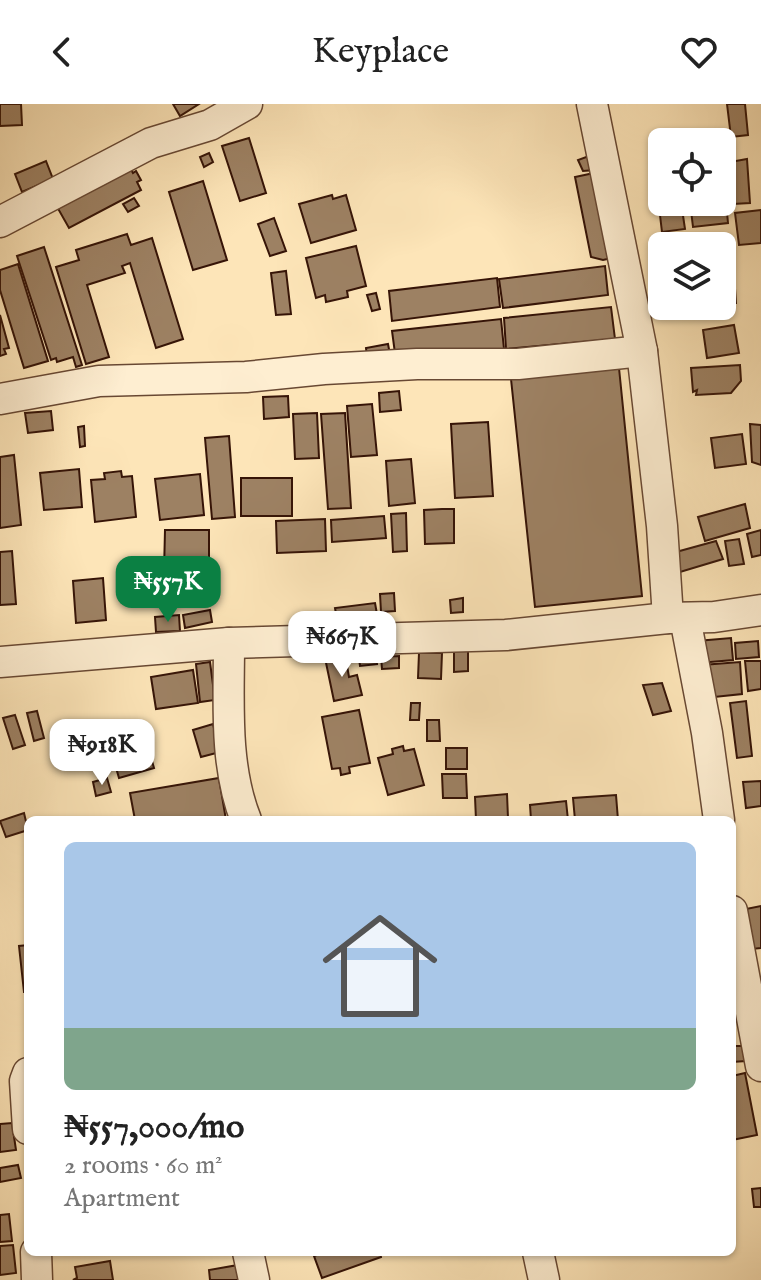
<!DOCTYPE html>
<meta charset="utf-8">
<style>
body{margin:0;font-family:"IM FELL English",serif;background:#f6f6f6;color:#222;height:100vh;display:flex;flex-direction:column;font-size:30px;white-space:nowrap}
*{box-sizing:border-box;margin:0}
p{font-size:26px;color:#767676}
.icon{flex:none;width:44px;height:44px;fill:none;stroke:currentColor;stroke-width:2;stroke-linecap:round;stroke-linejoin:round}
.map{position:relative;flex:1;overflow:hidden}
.panel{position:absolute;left:24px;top:712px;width:712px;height:440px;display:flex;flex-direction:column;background:#fff;border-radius:12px;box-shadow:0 2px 6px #0004}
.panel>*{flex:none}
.tools{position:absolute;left:648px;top:24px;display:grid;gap:16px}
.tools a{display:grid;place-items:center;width:88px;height:88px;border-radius:12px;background:#fff;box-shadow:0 2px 6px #0004;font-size:40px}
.price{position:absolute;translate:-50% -68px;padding:0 18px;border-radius:16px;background:#fff;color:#222;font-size:26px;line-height:52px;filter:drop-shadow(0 2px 4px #0008)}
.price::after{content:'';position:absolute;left:50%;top:48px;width:24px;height:18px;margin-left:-12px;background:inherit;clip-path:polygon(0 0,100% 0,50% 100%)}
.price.current{background:#0b8043;color:#fff}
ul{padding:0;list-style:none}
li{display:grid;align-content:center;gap:16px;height:424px;padding:0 40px}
li span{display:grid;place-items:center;height:248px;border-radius:12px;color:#555}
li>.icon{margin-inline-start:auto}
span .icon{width:144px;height:144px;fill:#fffc;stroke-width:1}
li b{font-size:34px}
header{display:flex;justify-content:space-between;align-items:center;height:104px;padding:0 40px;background:#fff;font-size:36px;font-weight:600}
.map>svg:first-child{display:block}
</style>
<header><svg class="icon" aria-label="back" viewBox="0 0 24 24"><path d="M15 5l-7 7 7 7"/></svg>Keyplace<svg class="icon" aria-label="heart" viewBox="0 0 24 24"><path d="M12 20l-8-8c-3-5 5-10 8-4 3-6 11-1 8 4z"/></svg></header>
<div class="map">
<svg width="761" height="1176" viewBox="0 0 761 1176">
<rect width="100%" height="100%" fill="#fde5b8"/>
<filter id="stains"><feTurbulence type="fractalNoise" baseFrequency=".0025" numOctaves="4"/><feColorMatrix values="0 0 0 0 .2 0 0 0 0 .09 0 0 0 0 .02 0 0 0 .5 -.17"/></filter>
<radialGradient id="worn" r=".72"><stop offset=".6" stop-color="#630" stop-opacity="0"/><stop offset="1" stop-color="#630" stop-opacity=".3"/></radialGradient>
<g fill="#9d8163" stroke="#361407" stroke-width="2">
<path d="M0,0H21L22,21L0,22Z"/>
<path d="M173,0H199L180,12Z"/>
<path d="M727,0H745L748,31L731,33Z"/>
<path d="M722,26L726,71H722V38H688L687,27Z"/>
<path d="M249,34L266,89L240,97L222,42Z"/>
<path d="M209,49L213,58L204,63L200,53Z"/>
<path d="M589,52L595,66L583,67L578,56Z"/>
<path d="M747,55L750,99L733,100L730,58Z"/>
<path d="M46,57L53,75L22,88L15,70Z"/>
<path d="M129,62L133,69L136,67L141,76L137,78L141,86L69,124L56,101Z"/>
<path d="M594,69L612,154L603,156L591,153L575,73Z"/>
<path d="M203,77L227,156L193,166L169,88Z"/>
<path d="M722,77H724L728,119L693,123L690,98H722Z"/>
<path d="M662,85V98H681L685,125L662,128L657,86Z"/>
<path d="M332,91L333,95L346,91L356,126L311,139L299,100Z"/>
<path d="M134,94L139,102L128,108L123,100Z"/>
<path d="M761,106V139L739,141L735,109Z"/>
<path d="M274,114L286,147L270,152L258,120Z"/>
<path d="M127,130L131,141L152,134L183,235L156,244L130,159L122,162L125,169L87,181L109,253L86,260L56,163L79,156L76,146Z"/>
<path d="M732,141L736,199H722V142H720Z"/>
<path d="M356,142L366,182L347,187L348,193L326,198L325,191L316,194L306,154Z"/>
<path d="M44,143L82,261L76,263L73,253L57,258L56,254L51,256L17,152Z"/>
<path d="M662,158V195H654L651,160Z"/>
<path d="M18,160L48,257L24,264L0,186V166Z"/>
<path d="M605,162L608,191L503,204L499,175Z"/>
<path d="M286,167L291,210L276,211L271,169Z"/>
<path d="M497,174L500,203L392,217L389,187Z"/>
<path d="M376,189L380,205L372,207L367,191Z"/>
<path d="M611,203L615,235L506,245L504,214Z"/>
<path d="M0,211L9,244L4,245L6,250L0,252Z"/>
<path d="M501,215L504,245L396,257L392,227Z"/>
<path d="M734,221L739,249L707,254L703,226Z"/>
<path d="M388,240L391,256L368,260L366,244Z"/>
<path d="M740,261L741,277L731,289L696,291L697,286L693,288L691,264Z"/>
<path d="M619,264L642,492L535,503L511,275Z"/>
<path d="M399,287L401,306L380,308L379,289Z"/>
<path d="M288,292L289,313L264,315L263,293Z"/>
<path d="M372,300L377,351L351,353L347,302Z"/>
<path d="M51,307L53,326L28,329L25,309Z"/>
<path d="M317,309L319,354L295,355L293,310Z"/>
<path d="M345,309L351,404L328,405L321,310Z"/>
<path d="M488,318L493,392L455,394L451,320Z"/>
<path d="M750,320L761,321V361L752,358Z"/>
<path d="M84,322L85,342L80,343L78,323Z"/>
<path d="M742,330L746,360L715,364L711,334Z"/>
<path d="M229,332L235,413L212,415L205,334Z"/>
<path d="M14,351L21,421L0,424V353Z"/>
<path d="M411,355L415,399L389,402L386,357Z"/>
<path d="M79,365L82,403L44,406L40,369Z"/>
<path d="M121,367L122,373L132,372L136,413L95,418L91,376L105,375L104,369Z"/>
<path d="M200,370L204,411L160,416L155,375Z"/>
<rect x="241" y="374" width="51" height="38"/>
<path d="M745,400L750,424L705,437L698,413Z"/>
<path d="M442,405H454V439L425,440L424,406Z"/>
<path d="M406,409L407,447L393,448L391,410Z"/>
<path d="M384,412L386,434L332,438L331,416Z"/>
<path d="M325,415L326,447L277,449L276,417Z"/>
<path d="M165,426H209V462H200V468H164Z"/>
<path d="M761,426V451L752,453L747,430Z"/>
<path d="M739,435L744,460L729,462L725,437Z"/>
<path d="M716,437L723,455L680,468L676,448Z"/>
<path d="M12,447L16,500L0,501V448Z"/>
<path d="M103,474L106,516L76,519L73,477Z"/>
<path d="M394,489L395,507L381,508L380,490Z"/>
<path d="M463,494V508L451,509L450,496Z"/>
<path d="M375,499L378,516L338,521L335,504Z"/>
<path d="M210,506L212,518L185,524L183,511Z"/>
<path d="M179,511L180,527L156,528L155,513Z"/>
<path d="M731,534L733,556L699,559L697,537Z"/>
<path d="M758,537L759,553L736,555L735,539Z"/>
<path d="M376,545L377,560L360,562L358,547Z"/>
<path d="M454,546H468V567L454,568Z"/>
<path d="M419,549H442L441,575L418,574Z"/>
<path d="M345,550L349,573L357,571L362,591L334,597L325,554Z"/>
<path d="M399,552V564L382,565L381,553Z"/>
<path d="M745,557H761V585L748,587Z"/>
<path d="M210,558L215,596L200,598L196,560Z"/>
<path d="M740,558L742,590L705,594L702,561Z"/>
<path d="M193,566L198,599L156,605L151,573Z"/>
<path d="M662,579L671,607L653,611L643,581Z"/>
<path d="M746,597L752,652L737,654L730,599Z"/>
<path d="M411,599H420L419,616H410Z"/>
<path d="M359,606L370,659L349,663L350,669L341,671L340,664L332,665L322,613Z"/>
<path d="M37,607L44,634L34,637L27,609Z"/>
<path d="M15,611L25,641L13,645L3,614Z"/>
<path d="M427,616H439L440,637H427Z"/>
<path d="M141,619L154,664L119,674L106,629Z"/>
<path d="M213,620L220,648L201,653L193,626Z"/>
<path d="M403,642L404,647L414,645L424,681L388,691L378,654L393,650L392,645Z"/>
<rect x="446" y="644" width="21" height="21"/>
<path d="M442,670H466L467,694H443Z"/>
<path d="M107,674L111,688L96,692L93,678Z"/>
<path d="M219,674L226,716H135L130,689Z"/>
<path d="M761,677V702L746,704L743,678Z"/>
<path d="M507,690L508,714L476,716L475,693Z"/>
<path d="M616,691L618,716H575L573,694Z"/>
<path d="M566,697L568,716H531L530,701Z"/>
<path d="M24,709L28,726L6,733L0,717Z"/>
<path d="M761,802V844L752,845L746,805Z"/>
<path d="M28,841V888H24L19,842Z"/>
<path d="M732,942H745L746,957L732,958Z"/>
<path d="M745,969L757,1031L732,1036V972Z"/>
<path d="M12,1019L16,1046L0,1048V1020Z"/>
<path d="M18,1061L21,1074L0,1078V1064Z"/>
<path d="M761,1084V1103H754L752,1085Z"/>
<path d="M9,1110L12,1137L0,1138V1111Z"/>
<path d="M13,1141L16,1169L0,1171V1142Z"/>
<path d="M325,1148H380L381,1153L322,1174L314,1152Z"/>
<path d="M110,1157L113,1176H73L77,1174L75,1163Z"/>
<path d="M238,1161L241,1176H210L209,1166Z"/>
</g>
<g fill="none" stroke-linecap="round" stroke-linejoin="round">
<defs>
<g id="minor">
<path d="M592,0L642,247L662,422L668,514"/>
<path d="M0,118L151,39L210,21L247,0"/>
<path d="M0,295L99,277L246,273L324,265L417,260H518L642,247"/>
<path d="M685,514L707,629L719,716"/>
<path d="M229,539C229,597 224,661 246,716"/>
<path d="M0,558L229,539L506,531L668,514L714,513L761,506"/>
<path d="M732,807L761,962"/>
<path d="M28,969L25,977L28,1025"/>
<path d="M36,1148L37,1176"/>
<path d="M248,1148L254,1176"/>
<path d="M538,1148L544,1176"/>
</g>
</defs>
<use href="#minor" stroke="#684833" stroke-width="33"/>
<use href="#minor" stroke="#feeed1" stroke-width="30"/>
</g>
<rect width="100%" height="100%" filter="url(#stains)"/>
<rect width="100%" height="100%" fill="url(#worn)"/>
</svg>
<div class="tools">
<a><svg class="icon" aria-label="locate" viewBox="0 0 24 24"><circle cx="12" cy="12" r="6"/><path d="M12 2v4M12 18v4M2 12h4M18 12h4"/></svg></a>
<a><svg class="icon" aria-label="layers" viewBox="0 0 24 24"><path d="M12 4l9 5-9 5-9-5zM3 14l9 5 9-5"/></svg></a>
</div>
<b class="price current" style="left:168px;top:520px">₦557K</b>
<b class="price" style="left:342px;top:575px">₦667K</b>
<b class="price" style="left:102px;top:683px">₦918K</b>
<section class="panel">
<ul>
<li><span style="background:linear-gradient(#a9c7e8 75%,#7fa58c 0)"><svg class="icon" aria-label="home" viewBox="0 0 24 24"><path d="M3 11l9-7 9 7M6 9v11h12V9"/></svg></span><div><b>₦557,000/mo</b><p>2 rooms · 60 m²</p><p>Apartment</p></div></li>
</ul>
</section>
</div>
